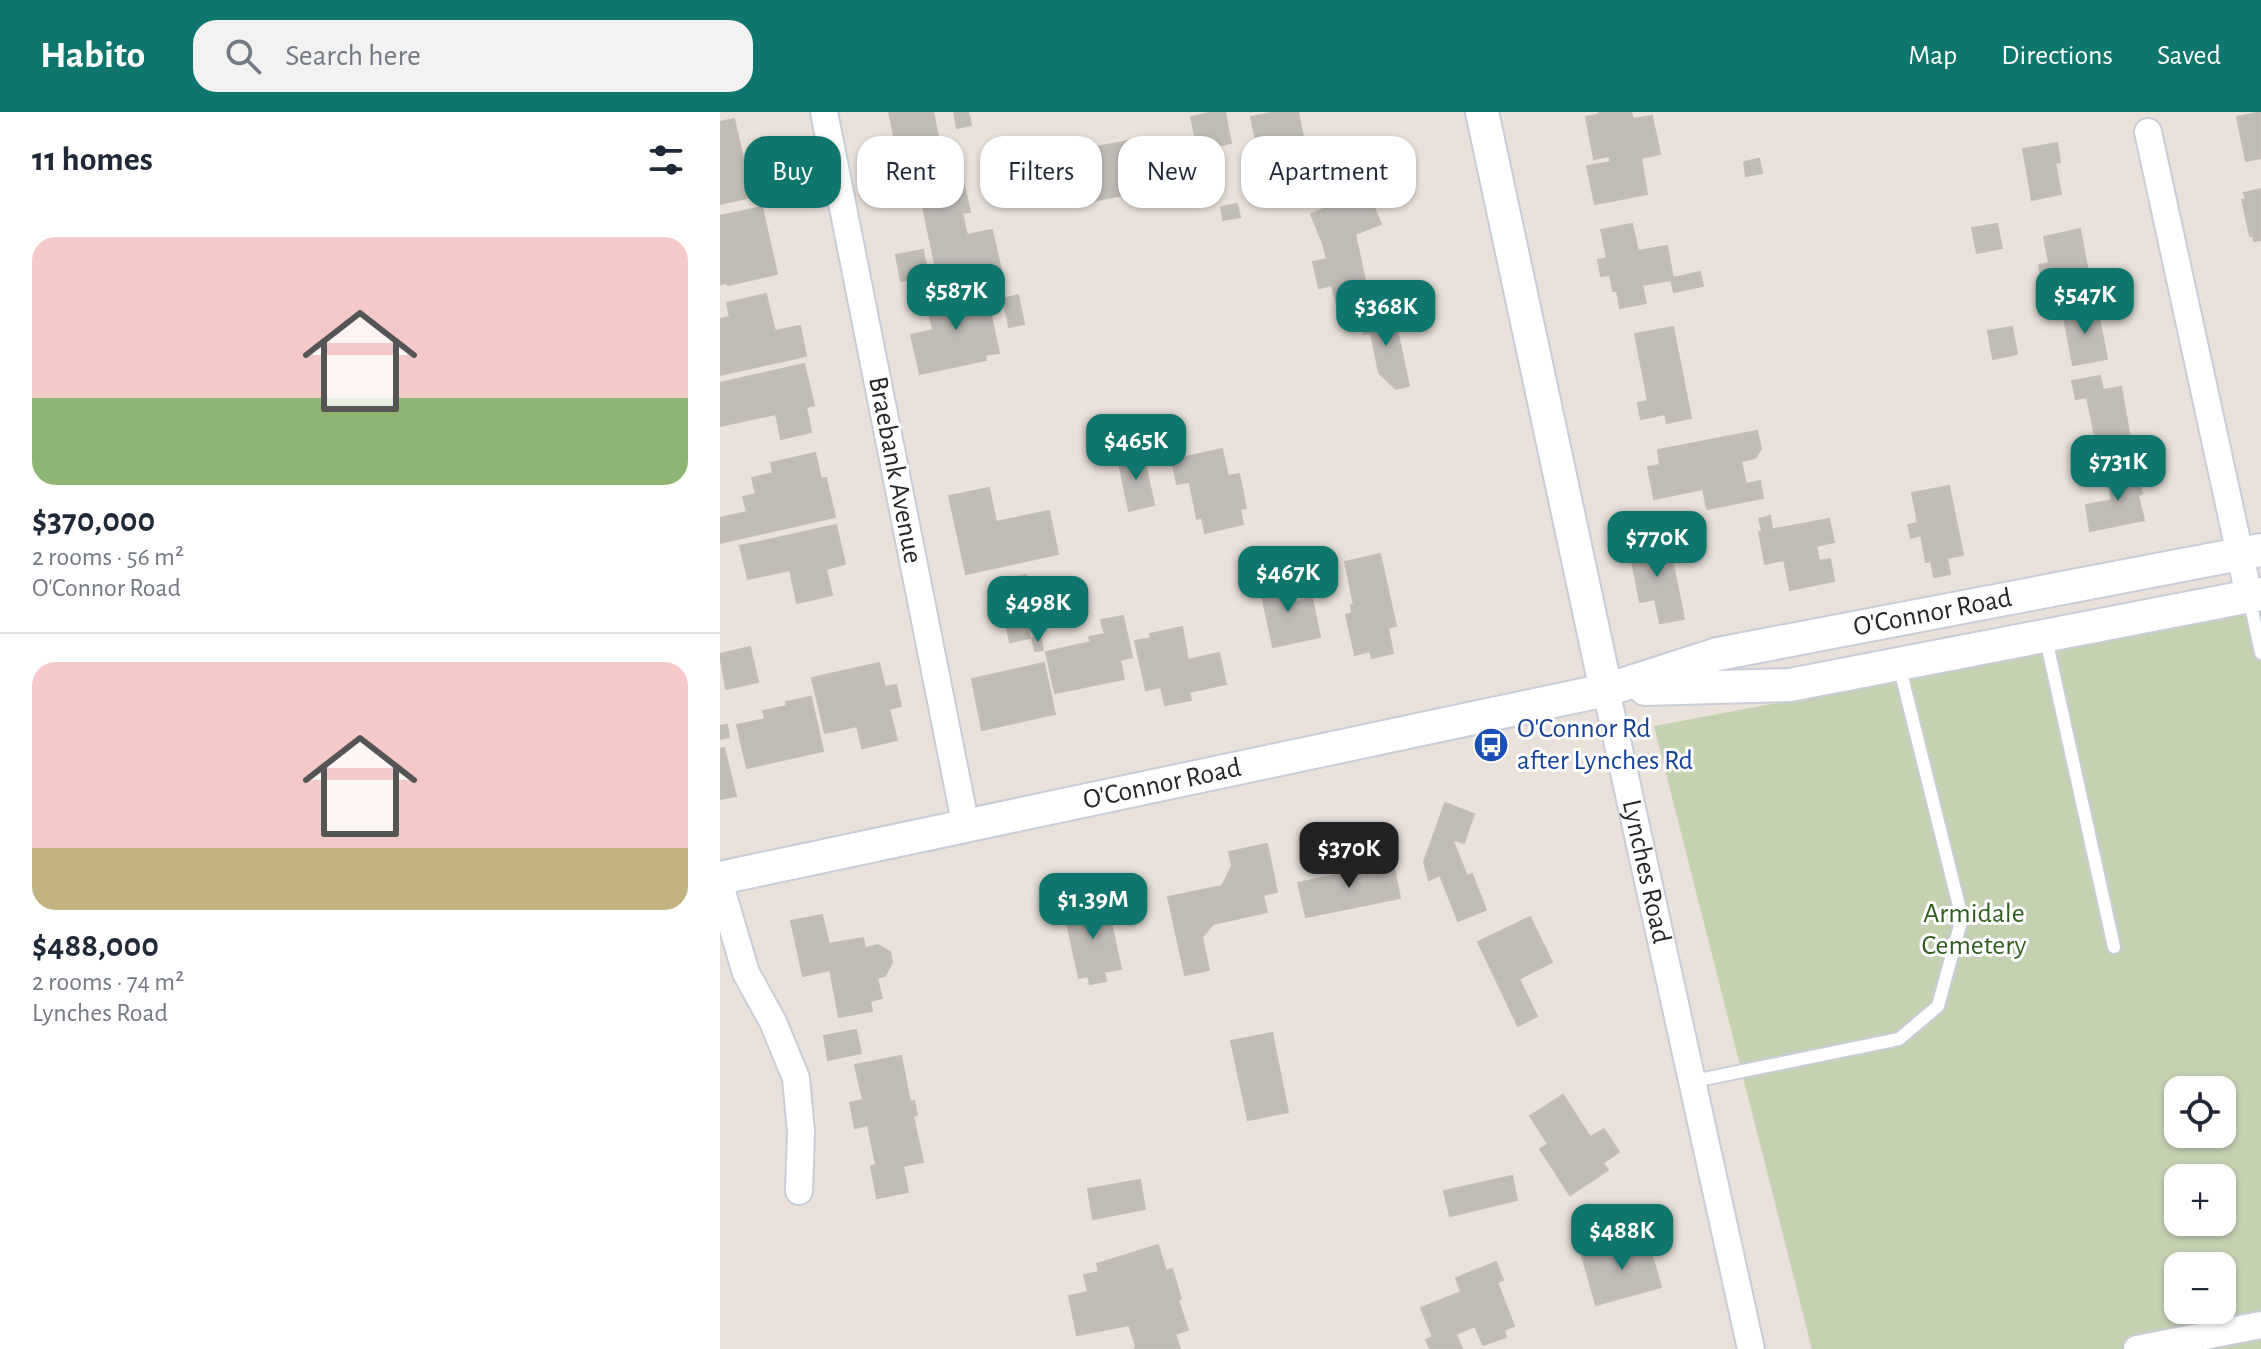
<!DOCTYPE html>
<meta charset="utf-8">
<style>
body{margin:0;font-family:"Alegreya Sans",sans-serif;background:#f2f2f3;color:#1f2937;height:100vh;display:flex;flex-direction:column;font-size:30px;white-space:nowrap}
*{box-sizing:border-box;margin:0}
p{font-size:26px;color:#747a83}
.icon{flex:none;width:44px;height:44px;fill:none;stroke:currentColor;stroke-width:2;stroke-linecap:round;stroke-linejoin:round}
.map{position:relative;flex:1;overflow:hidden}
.sheet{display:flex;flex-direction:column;background:#fff;width:720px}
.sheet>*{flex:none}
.hud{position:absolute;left:24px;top:24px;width:760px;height:72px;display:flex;gap:16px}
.buttons{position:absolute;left:1444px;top:964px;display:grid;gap:16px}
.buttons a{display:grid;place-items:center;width:72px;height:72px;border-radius:16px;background:#fff;box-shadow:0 2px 6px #0004;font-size:40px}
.price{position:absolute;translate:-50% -68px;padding:0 18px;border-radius:16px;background:#0f766e;color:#fff;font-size:26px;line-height:52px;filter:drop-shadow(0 2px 4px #0008)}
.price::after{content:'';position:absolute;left:50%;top:48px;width:24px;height:18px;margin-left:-12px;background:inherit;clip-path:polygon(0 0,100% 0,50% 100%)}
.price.selected{background:#222;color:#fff}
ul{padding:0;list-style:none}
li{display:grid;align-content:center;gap:16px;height:424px;padding:0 32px}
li+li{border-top:2px solid #e0e1e3}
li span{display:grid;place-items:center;height:248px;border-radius:24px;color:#555}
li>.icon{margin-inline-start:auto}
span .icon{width:144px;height:144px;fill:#fffc;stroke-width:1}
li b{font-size:34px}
h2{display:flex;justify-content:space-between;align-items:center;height:96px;padding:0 32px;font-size:34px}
.pill{padding:0 28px;border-radius:24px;background:#fff;box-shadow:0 2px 6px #0004;font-size:28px;line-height:72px}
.pill.selected{background:#0f766e;color:#fff}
header{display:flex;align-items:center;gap:48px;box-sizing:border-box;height:112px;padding:0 40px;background:#0f766e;color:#fff}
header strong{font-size:38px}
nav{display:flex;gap:44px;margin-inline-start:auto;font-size:28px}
.search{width:560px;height:72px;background:#f2f2f3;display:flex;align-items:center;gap:20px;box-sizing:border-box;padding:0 28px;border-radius:24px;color:#747a83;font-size:30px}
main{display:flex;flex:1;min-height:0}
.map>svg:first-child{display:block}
</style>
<header>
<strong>Habito</strong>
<div class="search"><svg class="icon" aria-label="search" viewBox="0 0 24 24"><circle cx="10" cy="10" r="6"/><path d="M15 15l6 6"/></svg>Search here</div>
<nav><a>Map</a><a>Directions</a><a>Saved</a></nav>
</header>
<main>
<section class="sheet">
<h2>11 homes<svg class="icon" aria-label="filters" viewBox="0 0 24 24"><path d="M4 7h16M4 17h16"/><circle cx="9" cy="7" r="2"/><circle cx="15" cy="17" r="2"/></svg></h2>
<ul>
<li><span style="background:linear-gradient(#f6c9c9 65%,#8fb573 0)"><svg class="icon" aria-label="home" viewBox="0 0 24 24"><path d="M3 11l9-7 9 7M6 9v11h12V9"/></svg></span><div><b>$370,000</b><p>2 rooms · 56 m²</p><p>O'Connor Road</p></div></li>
<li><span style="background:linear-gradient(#f6c9c9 75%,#c2b280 0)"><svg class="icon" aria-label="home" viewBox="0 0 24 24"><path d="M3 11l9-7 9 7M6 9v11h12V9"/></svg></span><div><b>$488,000</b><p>2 rooms · 74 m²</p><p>Lynches Road</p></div></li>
</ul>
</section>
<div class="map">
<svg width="1541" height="1237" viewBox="0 0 1541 1237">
<rect width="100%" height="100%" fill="#e9e1da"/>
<path fill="#c4d2b2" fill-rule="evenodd" d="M1541,494V1237H1092L934,614L1329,540L1336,536ZM1458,978H1502V1022H1458ZM1458,1066H1502V1110H1458ZM1458,1154H1502V1198H1458Z"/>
<g fill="#c1bbb6" stroke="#c4bdb4" stroke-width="2">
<path d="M169,0H213L225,57L183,66Z"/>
<path d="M234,0H248L251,13L237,16Z"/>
<path d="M494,0H505L511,31L478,38L471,5Z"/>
<path d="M556,0H578L592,68L546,77L531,5Z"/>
<path d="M879,0H911L913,7L932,4L940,42L921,46L927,82L875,92L867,54L891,50L889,44L874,47L866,5L879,2Z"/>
<path d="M1541,0V46L1526,49L1517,5Z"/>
<path d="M14,7L24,50L29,49L37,84L0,92V10Z"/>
<path d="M364,27L366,37L419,27L429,78L367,90L361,59L332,65L335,81L296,89L289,53L342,43L339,32Z"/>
<path d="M1337,31L1340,50L1335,51L1341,82L1312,88L1303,37Z"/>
<path d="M1039,47L1042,61L1026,64L1024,50Z"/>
<path d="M244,72L250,100L242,101L247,123L272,118L281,158L219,171L200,81Z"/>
<path d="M1541,77V128L1534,129L1533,123L1530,124L1522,88L1526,87L1524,81Z"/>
<path d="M647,79L661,112L635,122L650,191L618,198L612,173L599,176L593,150L607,147L603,132L591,102Z"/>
<path d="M517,92L520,105L503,108L501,95Z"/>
<path d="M42,95L57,162L8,173L7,171L0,172V104Z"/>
<path d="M912,112L918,139L947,134L953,166L980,160L983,174L954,180L951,168L922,173L926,191L900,196L897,179H893L890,163L881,164L878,148L887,146L881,118Z"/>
<path d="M1277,112L1282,136L1257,141L1252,116Z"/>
<path d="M1360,117L1369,165L1323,174L1319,153L1329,151L1324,125Z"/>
<path d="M203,138L208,163L181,169L176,143Z"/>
<path d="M265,176L279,241L265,243L266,248L200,262L191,223L213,218L206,188Z"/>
<path d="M46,182L55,219L80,214L86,244L0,263V207L10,205L7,191Z"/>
<path d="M298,183L304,212L289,215L283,187Z"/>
<path d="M1377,195L1387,247L1353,253L1343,201Z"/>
<path d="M662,197L666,216L676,213L689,274L676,277L659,261L651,221L644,222L639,202Z"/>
<path d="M953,215L971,306L947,311L945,302L921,307L918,291L928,289L915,222Z"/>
<path d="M1292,215L1297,242L1273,247L1268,219Z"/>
<path d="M84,252L94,293L86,295L91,320L61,327L56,302L0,314V271Z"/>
<path d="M1380,264L1383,278L1401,275L1412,337L1379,344L1367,285L1356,287L1352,269Z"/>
<path d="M1037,319L1041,337L1035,346L1021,349L1026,372L1040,369L1043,386L987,397L983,377L934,387L928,355L940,353L938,338Z"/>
<path d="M502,337L508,364L519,362L526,396L520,397L523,412L485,421L482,405L477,407L470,372L474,371L473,369L457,372L452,348Z"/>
<path d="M95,341L101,367L106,366L115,405L0,431V406L27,400L23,385L36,382L32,366L53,361L51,351Z"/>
<path d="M423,341L434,393L409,399L398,347Z"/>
<path d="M1417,357L1422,382L1418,383L1424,408L1370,419L1366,393L1392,388L1387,363Z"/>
<path d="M1229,374L1243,443L1227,446L1230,462L1214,465L1211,449L1206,450L1201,423L1191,426L1188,413L1198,411L1192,381Z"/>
<path d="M269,376L276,410L329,399L338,442L246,462L229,384Z"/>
<path d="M1050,404L1052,416L1042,418L1039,407Z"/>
<path d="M1109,407L1114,430L1096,434L1099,449L1110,447L1114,469L1070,478L1064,448L1045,452L1039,420Z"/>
<path d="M116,413L125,452L106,457L112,483L77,491L70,458L28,467L20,434Z"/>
<path d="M948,427L964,507L940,511L935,487L920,490L909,434Z"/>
<path d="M660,442L676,514L668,516L673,541L652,546L650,539L635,543L626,503L632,501L631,493H634L625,450Z"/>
<path d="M306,463L316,510L307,512L310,526L290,530L276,469Z"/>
<path d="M565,465L571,491L592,486L600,525L553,535L539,470Z"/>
<path d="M326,467L329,480L317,482L314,470Z"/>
<path d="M403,504L412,545L400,548L404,567L335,581L326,540L371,530L369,525L385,522L381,508Z"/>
<path d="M462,515L468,548L499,541L506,572L469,580L471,588L445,593L441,575L426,578L415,529L431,526L430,522Z"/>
<path d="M320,524L323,538L315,539L312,526Z"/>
<path d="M30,535L38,570L6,577L0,542Z"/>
<path d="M159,551L165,575L176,573L181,594L169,597L177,628L142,636L137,614L105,621L92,566Z"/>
<path d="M324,551L335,602L262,618L252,567Z"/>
<path d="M91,585L103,639L27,656L17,613L45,607L43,599L67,594L66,590Z"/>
<path d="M7,613L9,625L0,627V614Z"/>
<path d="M4,636L16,684L0,687V637Z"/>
<path d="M725,691L754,702L744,731L732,727L747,764L752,762L766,798L738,809L720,763L709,768L704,750Z"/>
<path d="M547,732L557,780L543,783L547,800L493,812L482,825L489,858L465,863L448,785L502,774L512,754L509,740Z"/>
<path d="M673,751L680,786L586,805L578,771Z"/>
<path d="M386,788L401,857L384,860L386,869L370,872L368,864L359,866L345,802L360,799L359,794Z"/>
<path d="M102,803L109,832L143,826L145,836L158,833L170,840L172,850L165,864L157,866L162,886L150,889L152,899L119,905L110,858L83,864L71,809Z"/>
<path d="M810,805L832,850L799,867L817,904L798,914L758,830Z"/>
<path d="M136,918L141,941L108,948L104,924Z"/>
<path d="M552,921L568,1000L528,1008L511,929Z"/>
<path d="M181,944L190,990L194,989L197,1003L193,1004L203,1050L183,1054L188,1080L157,1086L151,1054L156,1053L148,1013L135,1016L130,991L143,988L135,953Z"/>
<path d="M843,983L870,1025L884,1017L899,1040L883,1051L888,1058L850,1083L820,1037L828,1032L810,1004Z"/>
<path d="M792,1064L797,1088L730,1104L724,1079Z"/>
<path d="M420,1068L425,1097L373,1107L368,1077Z"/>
<path d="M927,1126L941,1175L876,1193L862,1144Z"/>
<path d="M438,1133L446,1159L452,1157L461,1187L458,1188L468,1218L455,1222L460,1237H414L416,1234L409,1213L357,1223L349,1184L368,1180L364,1163L379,1160L377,1152Z"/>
<path d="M776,1150L783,1168L777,1170L794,1214L784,1218L786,1225L763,1233L755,1214L736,1222L742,1237H710L706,1228L713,1225L701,1196L741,1180L736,1166Z"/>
</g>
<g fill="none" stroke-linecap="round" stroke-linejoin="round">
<defs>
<g id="service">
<path d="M1529,485L1541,541"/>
<path d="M1326,527L1394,835"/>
<path d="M974,969L1179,927L1218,894L1242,806L1179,553"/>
</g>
<g id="minor">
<path d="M104,0L246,715"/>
<path d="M1428,20L1529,484"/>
<path id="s1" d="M886,578L1031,1237"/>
<path d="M0,773L26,861L53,910L76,966L81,1020L79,1079"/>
<path d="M1417,1237L1541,1213"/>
</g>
<g id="tertiary">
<path d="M762,0L886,578"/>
<path d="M925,577L1070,573L1541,482"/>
<path id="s2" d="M0,766L886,578L998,542L1541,438"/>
</g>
</defs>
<use href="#service" stroke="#c8cdd8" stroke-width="16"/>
<use href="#minor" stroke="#c8cdd8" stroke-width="30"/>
<use href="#tertiary" stroke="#c8cdd8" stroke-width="36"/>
<use href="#service" stroke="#fff" stroke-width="12"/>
<use href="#minor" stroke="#fff" stroke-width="26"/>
<use href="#tertiary" stroke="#fff" stroke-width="32"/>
</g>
<defs>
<symbol id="bus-disc" viewBox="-11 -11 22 22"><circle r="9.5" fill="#1a4fb4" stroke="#fff"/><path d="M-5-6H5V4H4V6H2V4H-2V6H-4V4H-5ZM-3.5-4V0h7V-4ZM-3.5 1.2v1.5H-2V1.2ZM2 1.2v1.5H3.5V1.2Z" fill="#fff"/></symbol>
</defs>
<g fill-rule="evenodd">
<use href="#bus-disc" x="751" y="613" width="40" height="40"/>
</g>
<g text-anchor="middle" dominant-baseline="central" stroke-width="6" stroke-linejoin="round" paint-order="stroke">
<g font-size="28" fill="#272727" stroke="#fff">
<text transform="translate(175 358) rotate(79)">Braebank Avenue</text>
<text stroke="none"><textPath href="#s2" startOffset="1242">O'Connor Road</textPath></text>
<text stroke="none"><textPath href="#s2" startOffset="452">O'Connor Road</textPath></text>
<text stroke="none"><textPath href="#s1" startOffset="186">Lynches Road</textPath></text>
</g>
<g font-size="28" fill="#164399" stroke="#fff" text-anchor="start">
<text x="797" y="617">O'Connor Rd<tspan x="797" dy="32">after Lynches Rd</tspan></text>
</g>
<g font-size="28" fill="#305e1e" stroke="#fff">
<text x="1254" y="802">Armidale<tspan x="1254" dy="32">Cemetery</tspan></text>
</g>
</g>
</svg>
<div class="buttons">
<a><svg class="icon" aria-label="locate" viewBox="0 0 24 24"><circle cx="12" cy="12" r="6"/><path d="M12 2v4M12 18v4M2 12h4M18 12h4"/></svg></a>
<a>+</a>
<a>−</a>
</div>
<b class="price" style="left:236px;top:220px">$587K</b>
<b class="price" style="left:1365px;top:224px">$547K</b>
<b class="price" style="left:666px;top:236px">$368K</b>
<b class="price" style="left:416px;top:370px">$465K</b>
<b class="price" style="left:1398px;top:391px">$731K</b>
<b class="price" style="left:937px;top:467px">$770K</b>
<b class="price" style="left:568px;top:502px">$467K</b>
<b class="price" style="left:318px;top:532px">$498K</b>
<b class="price selected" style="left:629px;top:778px">$370K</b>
<b class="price" style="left:373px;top:829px">$1.39M</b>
<b class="price" style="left:902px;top:1160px">$488K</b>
<div class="hud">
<a class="pill selected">Buy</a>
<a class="pill">Rent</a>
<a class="pill">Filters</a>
<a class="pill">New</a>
<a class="pill">Apartment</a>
</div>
</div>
</main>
